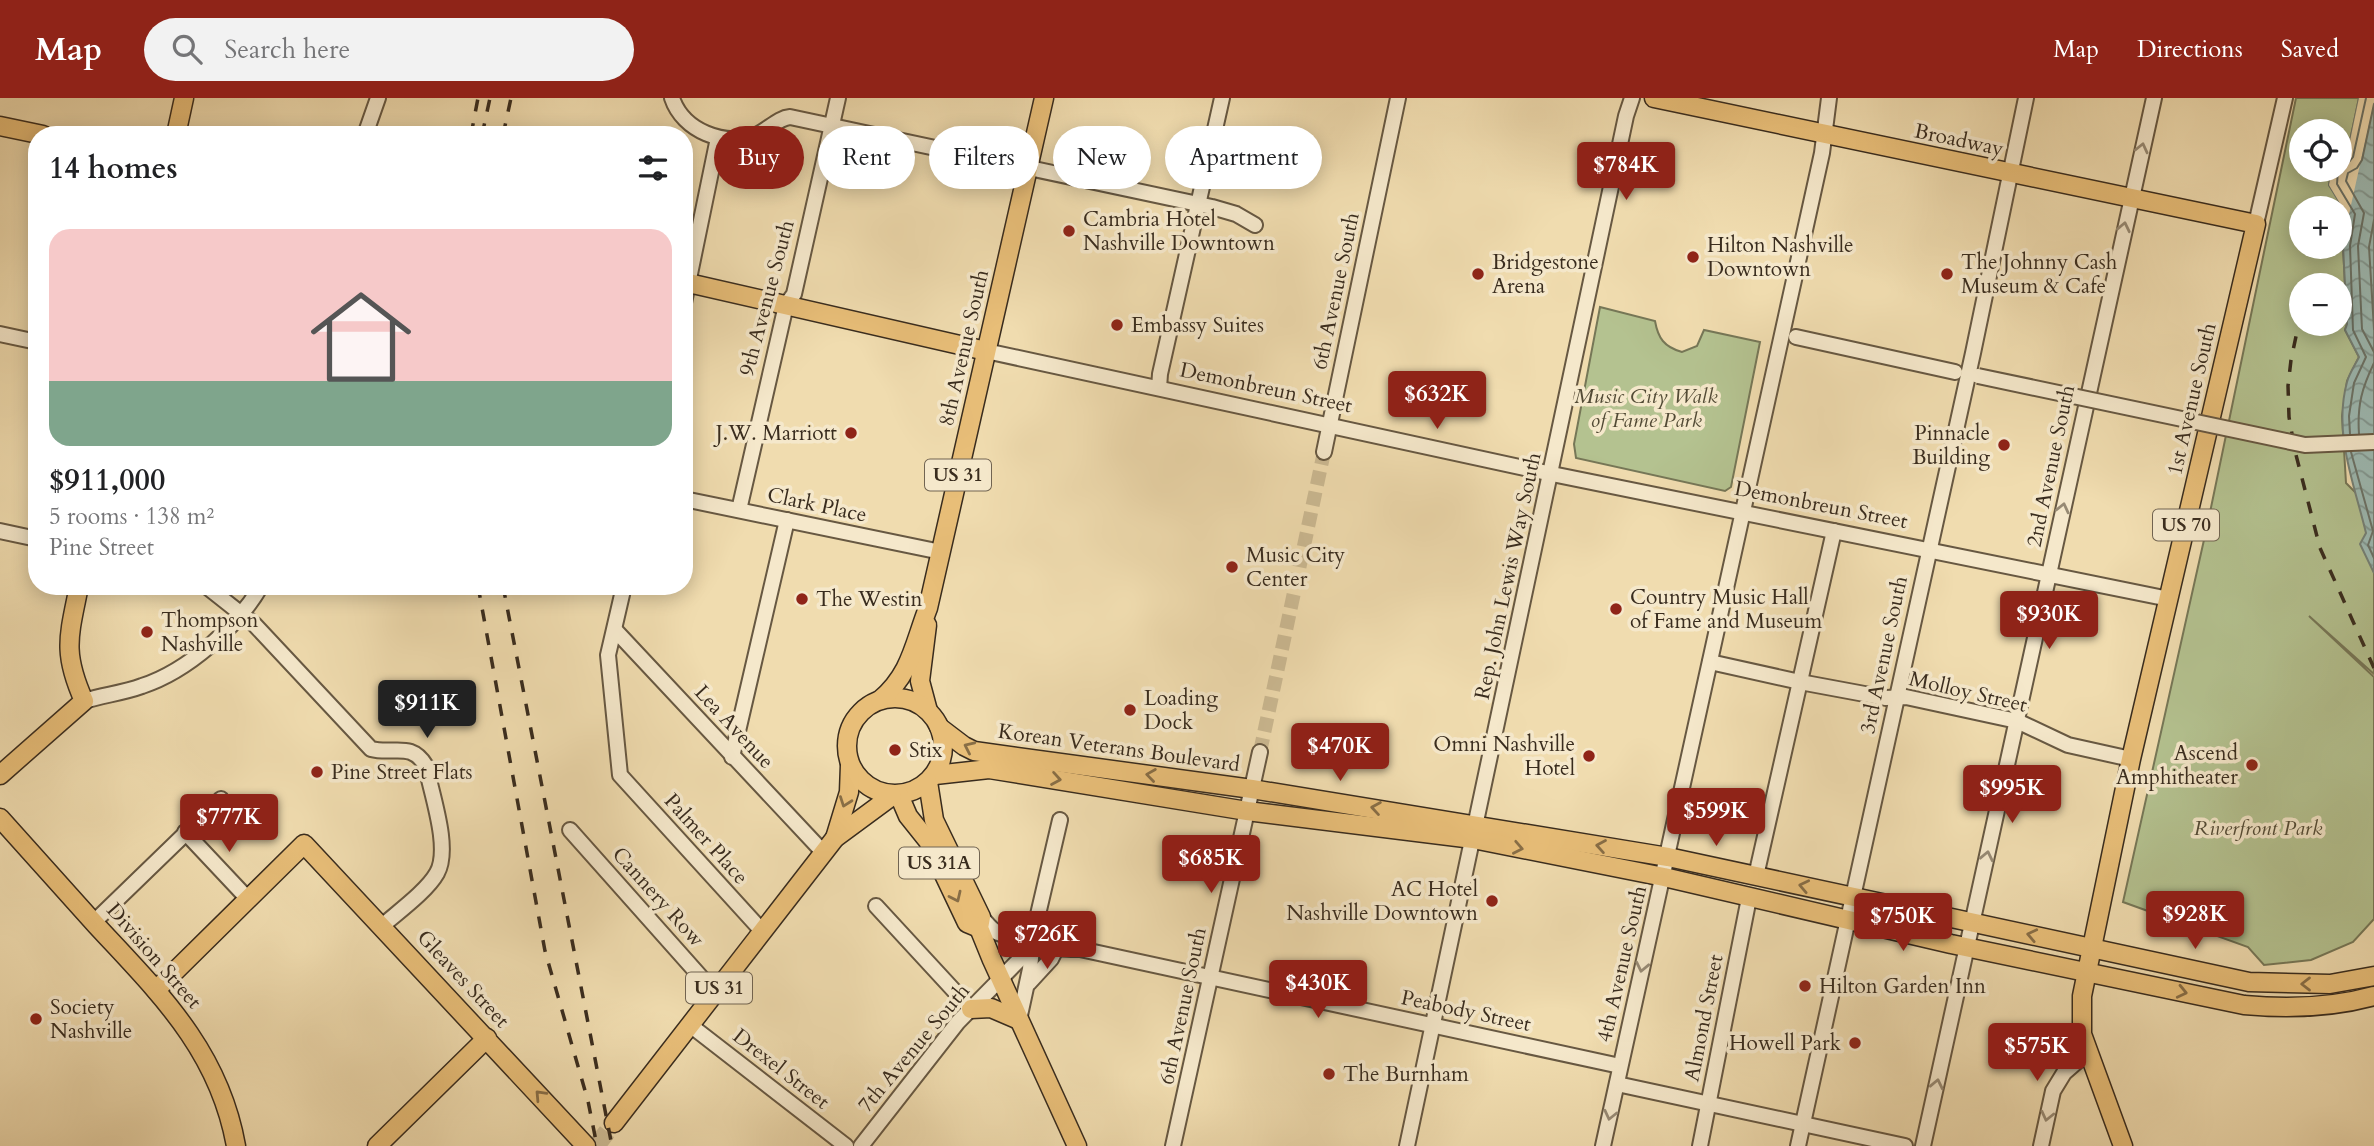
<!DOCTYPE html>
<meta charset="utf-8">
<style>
body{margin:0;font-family:Cardo,serif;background:#f2f2f2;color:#202124;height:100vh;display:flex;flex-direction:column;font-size:26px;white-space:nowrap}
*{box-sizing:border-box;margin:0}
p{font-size:23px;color:#757577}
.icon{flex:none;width:38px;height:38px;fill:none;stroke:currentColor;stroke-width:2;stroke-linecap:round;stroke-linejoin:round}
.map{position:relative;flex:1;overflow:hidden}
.details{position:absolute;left:28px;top:28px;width:665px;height:469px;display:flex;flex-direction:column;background:#fff;border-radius:28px;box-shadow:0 4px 18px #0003}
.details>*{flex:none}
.banner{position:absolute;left:714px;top:28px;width:665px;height:63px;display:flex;gap:14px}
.controls{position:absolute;left:2289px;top:21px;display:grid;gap:14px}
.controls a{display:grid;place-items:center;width:63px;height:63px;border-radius:50%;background:#fff;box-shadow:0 4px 18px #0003;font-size:35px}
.price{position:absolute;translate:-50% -60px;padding:0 16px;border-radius:7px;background:#8f2418;color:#fff;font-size:23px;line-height:46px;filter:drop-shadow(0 2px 4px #0008)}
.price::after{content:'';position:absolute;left:50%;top:42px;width:21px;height:16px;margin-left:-10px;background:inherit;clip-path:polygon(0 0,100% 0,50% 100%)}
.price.active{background:#222;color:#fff}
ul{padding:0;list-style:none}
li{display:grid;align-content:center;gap:14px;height:371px;padding:0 21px}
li+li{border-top:2px solid #e0e0e0}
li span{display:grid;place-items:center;height:217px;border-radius:21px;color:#555}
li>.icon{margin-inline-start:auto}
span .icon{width:126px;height:126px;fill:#fffc;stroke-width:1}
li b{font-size:30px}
h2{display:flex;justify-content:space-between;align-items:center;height:84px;padding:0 21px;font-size:30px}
.tag{padding:0 24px;border-radius:32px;background:#fff;box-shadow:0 4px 18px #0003;font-size:24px;line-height:63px}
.tag.active{background:#8f2418;color:#fff}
header{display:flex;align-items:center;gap:42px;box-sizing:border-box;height:98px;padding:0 35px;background:#8f2418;color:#fff}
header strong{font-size:33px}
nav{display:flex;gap:38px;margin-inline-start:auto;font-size:24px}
.search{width:490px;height:63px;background:#f2f2f2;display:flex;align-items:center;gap:18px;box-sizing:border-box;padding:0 24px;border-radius:38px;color:#757577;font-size:26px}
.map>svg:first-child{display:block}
</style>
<header>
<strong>Map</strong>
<div class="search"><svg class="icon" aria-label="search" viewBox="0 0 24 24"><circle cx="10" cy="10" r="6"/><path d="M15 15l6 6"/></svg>Search here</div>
<nav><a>Map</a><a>Directions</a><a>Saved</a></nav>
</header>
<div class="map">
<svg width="2374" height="1048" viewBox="0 0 2374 1048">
<defs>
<pattern id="water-waves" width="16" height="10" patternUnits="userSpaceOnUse" patternTransform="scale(1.75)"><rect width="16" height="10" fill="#9dbab3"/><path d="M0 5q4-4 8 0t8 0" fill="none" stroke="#819791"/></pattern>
</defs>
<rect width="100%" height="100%" fill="#f0dcaf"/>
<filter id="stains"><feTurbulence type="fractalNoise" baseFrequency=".00286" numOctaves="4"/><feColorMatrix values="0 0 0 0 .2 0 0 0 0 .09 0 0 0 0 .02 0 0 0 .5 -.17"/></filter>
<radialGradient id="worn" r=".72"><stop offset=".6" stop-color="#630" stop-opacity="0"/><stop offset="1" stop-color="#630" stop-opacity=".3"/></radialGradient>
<g fill="#b4c290" stroke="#767757" stroke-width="2" fill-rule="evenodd">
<path d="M2296,0H2359L2347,57L2340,61V33H2301V72H2332L2329,87L2349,116L2343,148L2347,226L2345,232L2359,259L2347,283L2342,318L2346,385L2357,396L2374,453V576L2309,518L2374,579V821L2353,844L2311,862L2264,867L2248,849L2123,804L2208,424ZM2301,110H2340V149H2301ZM2301,187H2340V226H2301Z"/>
<path d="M1600,209L1655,223C1658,240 1664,249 1682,254L1697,248L1704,232L1760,244L1731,389L1725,393L1576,360L1574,346Z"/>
</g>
<path fill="url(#water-waves)" stroke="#758177" stroke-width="2" d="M2359,0H2374V475L2360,446L2366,435C2354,385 2333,335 2347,284C2349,276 2355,267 2359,259L2345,232L2347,226L2343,148L2348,116H2340L2341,107L2329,87L2332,72H2340V61L2347,57Z"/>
<path fill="#f0dcaf" d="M2359,0H2374V4L2349,116H2340L2341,107L2329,87L2332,72H2340V61L2347,57Z"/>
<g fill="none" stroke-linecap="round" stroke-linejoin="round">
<g stroke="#6b7368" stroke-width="2">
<path d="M2374,6L2362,62L2357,70L2348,75L2346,83L2364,115L2358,148L2362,231L2374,254"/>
<path d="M2340,67L2349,64L2353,59L2366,0"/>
<path d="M2338,72L2337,86L2355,116L2350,148L2353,232L2366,259L2354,285L2349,318L2350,336"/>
<path d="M2374,122L2369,149L2374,231"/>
<path d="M2359,336C2357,307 2362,290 2374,265"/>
<path d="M2351,354L2373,433L2368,447L2374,460"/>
</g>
<path stroke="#cbb992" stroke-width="14" stroke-dasharray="14 7" stroke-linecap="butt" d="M1260,654L1324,354"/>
<path stroke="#cbb992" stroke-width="18" stroke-dasharray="18 9" stroke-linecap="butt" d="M596,1048L614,1025"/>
<defs>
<g id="minor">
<path d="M672,0C683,33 724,49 756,37C768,32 778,20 790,19L1212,109L1236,116L1255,127"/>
<path d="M365,37L378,0"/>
<path d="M2256,126L2285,0"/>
<path d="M684,205L718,40"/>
<path d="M0,236L37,244"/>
<path d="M1796,239L1955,274"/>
<path d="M986,253L1552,376L2169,501"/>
<path d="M1159,290L1160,276L1222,0"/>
<path d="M1324,354L1398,0"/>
<path d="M684,401L941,454"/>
<path d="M739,412L786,207L794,196L838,0"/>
<path d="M0,433L37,441"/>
<path d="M206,488L254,526L371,651C394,657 411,643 426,668C431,695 451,750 437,775C427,793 398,814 382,828"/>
<path d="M624,488L608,557L620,677L762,833"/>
<path d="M615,532L823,754"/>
<path d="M1710,564L1800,584L1886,600L1906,599L2017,623L2068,647L2131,661"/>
<path d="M84,603C103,597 123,595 142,588C188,573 237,529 261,488"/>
<path d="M732,659L787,422"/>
<path d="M570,732L715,895"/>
<path d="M185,734L248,801"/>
<path d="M1756,778L1834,433"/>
<path d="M876,808L971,911"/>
<path d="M981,819C986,824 991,832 998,835C1011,841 1026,834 1040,842"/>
<path d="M94,824L221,701"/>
<path d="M1029,885L1051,861L1056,851"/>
<path d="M1019,922L1030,871L1033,838L1060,722"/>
<path d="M690,927L846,1048"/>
<path d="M1617,986L1905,1048"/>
<path d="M861,1048L958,924L1023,858C1040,847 1060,851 1080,851L1620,968"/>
<path d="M1173,1048L1260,654"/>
<path d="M1407,1048L1626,18L1632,0"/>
<path d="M1603,1048L1822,55L1829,0"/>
<path d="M1700,1048L1749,800"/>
<path d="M1798,1048L1973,255L2026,0"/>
<path d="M1923,1048L2154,0"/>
<path d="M2041,1048L2053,993L2064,975L2088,954"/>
</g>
<g id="major">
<path d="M1654,0L2256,126L2131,661L2082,898V936L2123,1048"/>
<path d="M0,28L43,37"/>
<path d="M176,37L184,0"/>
<path d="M684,184L986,253"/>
<path d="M927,527L920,583L928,613"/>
<circle cx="895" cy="648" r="48"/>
<path d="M880,602C911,576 914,546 928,510L1044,0"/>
<path d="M939,629L964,648L974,653L1252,691L1668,759L2249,884L2330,886L2374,878"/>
<path d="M0,677L84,603C62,554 69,538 79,488"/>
<path d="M935,677L989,671L1247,713L1473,741L1664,779L1951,846L2244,907C2288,911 2331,910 2374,898"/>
<path d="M928,684L934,722L981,819L979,830L992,862L1077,1048"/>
<path d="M899,697L908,718L928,743L967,825L979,830"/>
<path d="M0,720C32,756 64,791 96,827C159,895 219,952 236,1048"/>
<path d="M835,740L849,694L850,667"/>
<path d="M156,892L304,746L586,1048"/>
<path d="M971,911L991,910L1019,922"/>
<path d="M614,1025L835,740L892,698"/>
<path d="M377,1048L487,940"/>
</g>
</defs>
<use href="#minor" stroke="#675842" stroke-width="18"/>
<use href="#major" stroke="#392c1e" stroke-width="21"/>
<use href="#minor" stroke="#f5e8cb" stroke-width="14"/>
<use href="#major" stroke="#e8be78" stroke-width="18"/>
<g stroke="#392c1e" stroke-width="3.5" stroke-dasharray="12 12" stroke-linecap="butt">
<path d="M471,37L478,0"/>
<path d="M482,37L490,0"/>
<path d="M503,37L511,0"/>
<path d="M2301,215L2291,262L2288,288L2289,319L2295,353L2320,450L2374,570"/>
<path d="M478,488L545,853L588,1003L597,1048"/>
<path d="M503,488L612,1048"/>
</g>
<defs>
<path id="minor-bridge" d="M1978,278L2305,347L2374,344"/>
</defs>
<use href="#minor-bridge" stroke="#675842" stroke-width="18" stroke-linecap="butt"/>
<use href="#minor-bridge" stroke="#f5e8cb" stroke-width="14"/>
</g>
<defs><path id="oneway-chevron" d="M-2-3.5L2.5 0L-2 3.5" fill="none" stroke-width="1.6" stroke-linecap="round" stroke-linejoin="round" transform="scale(1.75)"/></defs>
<g stroke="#978a74">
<use href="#oneway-chevron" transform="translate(2142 50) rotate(-77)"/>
<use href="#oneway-chevron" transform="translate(2124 129) rotate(-78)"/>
<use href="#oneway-chevron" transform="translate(2063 410) rotate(-77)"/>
<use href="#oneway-chevron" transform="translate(1987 758) rotate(-78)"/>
<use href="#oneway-chevron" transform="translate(1642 869) rotate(102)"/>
<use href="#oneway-chevron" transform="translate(1937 986) rotate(-78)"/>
<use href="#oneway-chevron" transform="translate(1610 1017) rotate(103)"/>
<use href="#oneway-chevron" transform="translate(2047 1018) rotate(103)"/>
</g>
<g stroke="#886e46">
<use href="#oneway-chevron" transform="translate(969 649) rotate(-155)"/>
<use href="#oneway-chevron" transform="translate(1151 677) rotate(-172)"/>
<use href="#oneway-chevron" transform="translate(1056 681) rotate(10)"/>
<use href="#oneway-chevron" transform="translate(845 704) rotate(110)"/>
<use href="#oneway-chevron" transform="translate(1376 710) rotate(-171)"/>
<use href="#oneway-chevron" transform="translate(1601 748) rotate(-170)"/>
<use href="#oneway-chevron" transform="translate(1518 750) rotate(11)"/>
<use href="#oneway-chevron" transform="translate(1804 788) rotate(-168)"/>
<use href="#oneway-chevron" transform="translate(956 799) rotate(65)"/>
<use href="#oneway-chevron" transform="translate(2032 837) rotate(-168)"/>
<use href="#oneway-chevron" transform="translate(2306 886) rotate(180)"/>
<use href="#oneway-chevron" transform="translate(2182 894) rotate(13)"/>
<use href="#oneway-chevron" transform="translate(540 997) rotate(-133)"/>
</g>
<g fill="#8f2418" stroke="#f5e8cb" stroke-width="2.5">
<circle cx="1069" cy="133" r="7"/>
<circle cx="1693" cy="159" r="7"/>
<circle cx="1478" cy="176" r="7"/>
<circle cx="1947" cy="176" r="7"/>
<circle cx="1117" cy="227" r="7"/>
<circle cx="851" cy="335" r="7"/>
<circle cx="2004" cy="347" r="7"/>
<circle cx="1232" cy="469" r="7"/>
<circle cx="802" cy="501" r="7"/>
<circle cx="1616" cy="511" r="7"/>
<circle cx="147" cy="534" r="7"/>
<circle cx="1130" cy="612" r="7"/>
<circle cx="895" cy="652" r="7"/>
<circle cx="1589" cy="658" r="7"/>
<circle cx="2252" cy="667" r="7"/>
<circle cx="317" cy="674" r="7"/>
<circle cx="1492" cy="803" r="7"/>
<circle cx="1805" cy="888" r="7"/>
<circle cx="36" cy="921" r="7"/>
<circle cx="1855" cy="945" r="7"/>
<circle cx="1329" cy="976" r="7"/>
</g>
<g text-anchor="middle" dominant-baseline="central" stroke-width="7" stroke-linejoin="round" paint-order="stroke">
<g fill="#f5e8cb" stroke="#716452" stroke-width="2">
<rect x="925" y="361.5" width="66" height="31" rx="5"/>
<rect x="2153" y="411.5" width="66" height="31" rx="5"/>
<rect x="899" y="749.5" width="80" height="31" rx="5"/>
<rect x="686" y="874.5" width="66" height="31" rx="5"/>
</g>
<g font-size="19" font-weight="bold" fill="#392c1e">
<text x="958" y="377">US 31</text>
<text x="2186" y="427">US 70</text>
<text x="939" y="765">US 31A</text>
<text x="719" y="890">US 31</text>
</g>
<g font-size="21" fill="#392c1e" stroke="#f5e8cb">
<text transform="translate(1959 42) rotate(12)">Broadway</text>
<text transform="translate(1336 193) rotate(-78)">6th Avenue South</text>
<text transform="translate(767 200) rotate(-75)">9th Avenue South</text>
<text transform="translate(964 250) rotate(-77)">8th Avenue South</text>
<text transform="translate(1266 290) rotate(12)">Demonbreun Street</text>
<text transform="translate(2192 301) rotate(-77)">1st Avenue South</text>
<text transform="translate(2051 368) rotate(-78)">2nd Avenue South</text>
<text transform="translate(817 407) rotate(12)">Clark Place</text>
<text transform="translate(1821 407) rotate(11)">Demonbreun Street</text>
<text transform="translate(1508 478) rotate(-78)">Rep. John Lewis Way South</text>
<text transform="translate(1884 557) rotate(-78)">3rd Avenue South</text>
<text transform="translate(1968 594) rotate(13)">Molloy Street</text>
<text transform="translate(734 629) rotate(47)">Lea Avenue</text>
<text transform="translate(1119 650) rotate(8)">Korean Veterans Boulevard</text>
<text transform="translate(706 741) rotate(48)">Palmer Place</text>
<text transform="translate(658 799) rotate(48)">Cannery Row</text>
<text transform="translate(154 858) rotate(49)">Division Street</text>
<text transform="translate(1622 866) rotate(-77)">4th Avenue South</text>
<text transform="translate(463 881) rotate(47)">Gleaves Street</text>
<text transform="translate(1183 908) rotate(-78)">6th Avenue South</text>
<text transform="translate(1466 913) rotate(12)">Peabody Street</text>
<text transform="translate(1704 920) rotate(-79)">Almond Street</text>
<text transform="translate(914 950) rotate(-50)">7th Avenue South</text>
<text transform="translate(781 971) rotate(38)">Drexel Street</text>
</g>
<g font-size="21" fill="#392c1e" stroke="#f5e8cb" text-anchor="start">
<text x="1083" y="121">Cambria Hotel<tspan x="1083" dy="24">Nashville Downtown</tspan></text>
<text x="1707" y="147">Hilton Nashville<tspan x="1707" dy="24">Downtown</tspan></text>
<text x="1492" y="164">Bridgestone<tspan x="1492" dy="24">Arena</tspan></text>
<text x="1961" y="164">The Johnny Cash<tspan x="1961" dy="24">Museum &amp; Cafe</tspan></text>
<text x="1131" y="227">Embassy Suites</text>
<text x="837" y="335" text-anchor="end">J.W. Marriott</text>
<text x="1990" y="335" text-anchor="end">Pinnacle<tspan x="1990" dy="24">Building</tspan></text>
<text x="1246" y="457">Music City<tspan x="1246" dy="24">Center</tspan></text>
<text x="1630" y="499">Country Music Hall<tspan x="1630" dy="24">of Fame and Museum</tspan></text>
<text x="816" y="501">The Westin</text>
<text x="161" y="522">Thompson<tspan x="161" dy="24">Nashville</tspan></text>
<text x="1144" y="600">Loading<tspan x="1144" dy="24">Dock</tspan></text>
<text x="1575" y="646" text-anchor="end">Omni Nashville<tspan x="1575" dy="24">Hotel</tspan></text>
<text x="909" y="652">Stix</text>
<text x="2238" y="655" text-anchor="end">Ascend<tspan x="2238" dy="24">Amphitheater</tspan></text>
<text x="331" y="674">Pine Street Flats</text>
<text x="1478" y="791" text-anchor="end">AC Hotel<tspan x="1478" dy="24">Nashville Downtown</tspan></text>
<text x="1819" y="888">Hilton Garden Inn</text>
<text x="50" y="909">Society<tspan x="50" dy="24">Nashville</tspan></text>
<text x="1841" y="945" text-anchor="end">Howell Park</text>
<text x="1343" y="976">The Burnham</text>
</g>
<g font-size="21" font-style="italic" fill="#524a35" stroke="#f5e8cb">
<text x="1646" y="298">Music City Walk<tspan x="1646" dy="24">of Fame Park</tspan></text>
<text x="2258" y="730">Riverfront Park</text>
</g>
</g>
<rect width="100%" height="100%" filter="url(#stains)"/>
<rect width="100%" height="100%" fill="url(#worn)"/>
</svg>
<div class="controls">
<a><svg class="icon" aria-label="locate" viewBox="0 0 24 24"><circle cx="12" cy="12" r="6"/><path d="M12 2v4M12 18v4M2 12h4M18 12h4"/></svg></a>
<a>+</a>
<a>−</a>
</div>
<b class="price" style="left:1626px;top:104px">$784K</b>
<b class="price" style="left:1437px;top:333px">$632K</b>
<b class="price" style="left:2049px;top:553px">$930K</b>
<b class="price active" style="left:427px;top:642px">$911K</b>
<b class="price" style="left:1340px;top:685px">$470K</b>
<b class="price" style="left:2012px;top:727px">$995K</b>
<b class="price" style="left:1716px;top:750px">$599K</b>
<b class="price" style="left:229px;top:756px">$777K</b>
<b class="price" style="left:1211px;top:797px">$685K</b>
<b class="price" style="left:2195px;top:853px">$928K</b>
<b class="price" style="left:1903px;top:855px">$750K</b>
<b class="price" style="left:1047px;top:873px">$726K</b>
<b class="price" style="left:1318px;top:922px">$430K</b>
<b class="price" style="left:2037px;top:985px">$575K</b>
<div class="banner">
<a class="tag active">Buy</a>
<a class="tag">Rent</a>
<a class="tag">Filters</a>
<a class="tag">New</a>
<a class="tag">Apartment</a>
</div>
<section class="details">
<h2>14 homes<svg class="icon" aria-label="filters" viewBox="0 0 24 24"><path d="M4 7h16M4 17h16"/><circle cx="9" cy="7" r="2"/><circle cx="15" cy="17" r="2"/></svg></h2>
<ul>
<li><span style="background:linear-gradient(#f6c9c9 70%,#7fa58c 0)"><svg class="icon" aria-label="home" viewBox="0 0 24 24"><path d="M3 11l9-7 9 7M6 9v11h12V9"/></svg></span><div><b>$911,000</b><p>5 rooms · 138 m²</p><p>Pine Street</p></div></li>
</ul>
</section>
</div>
